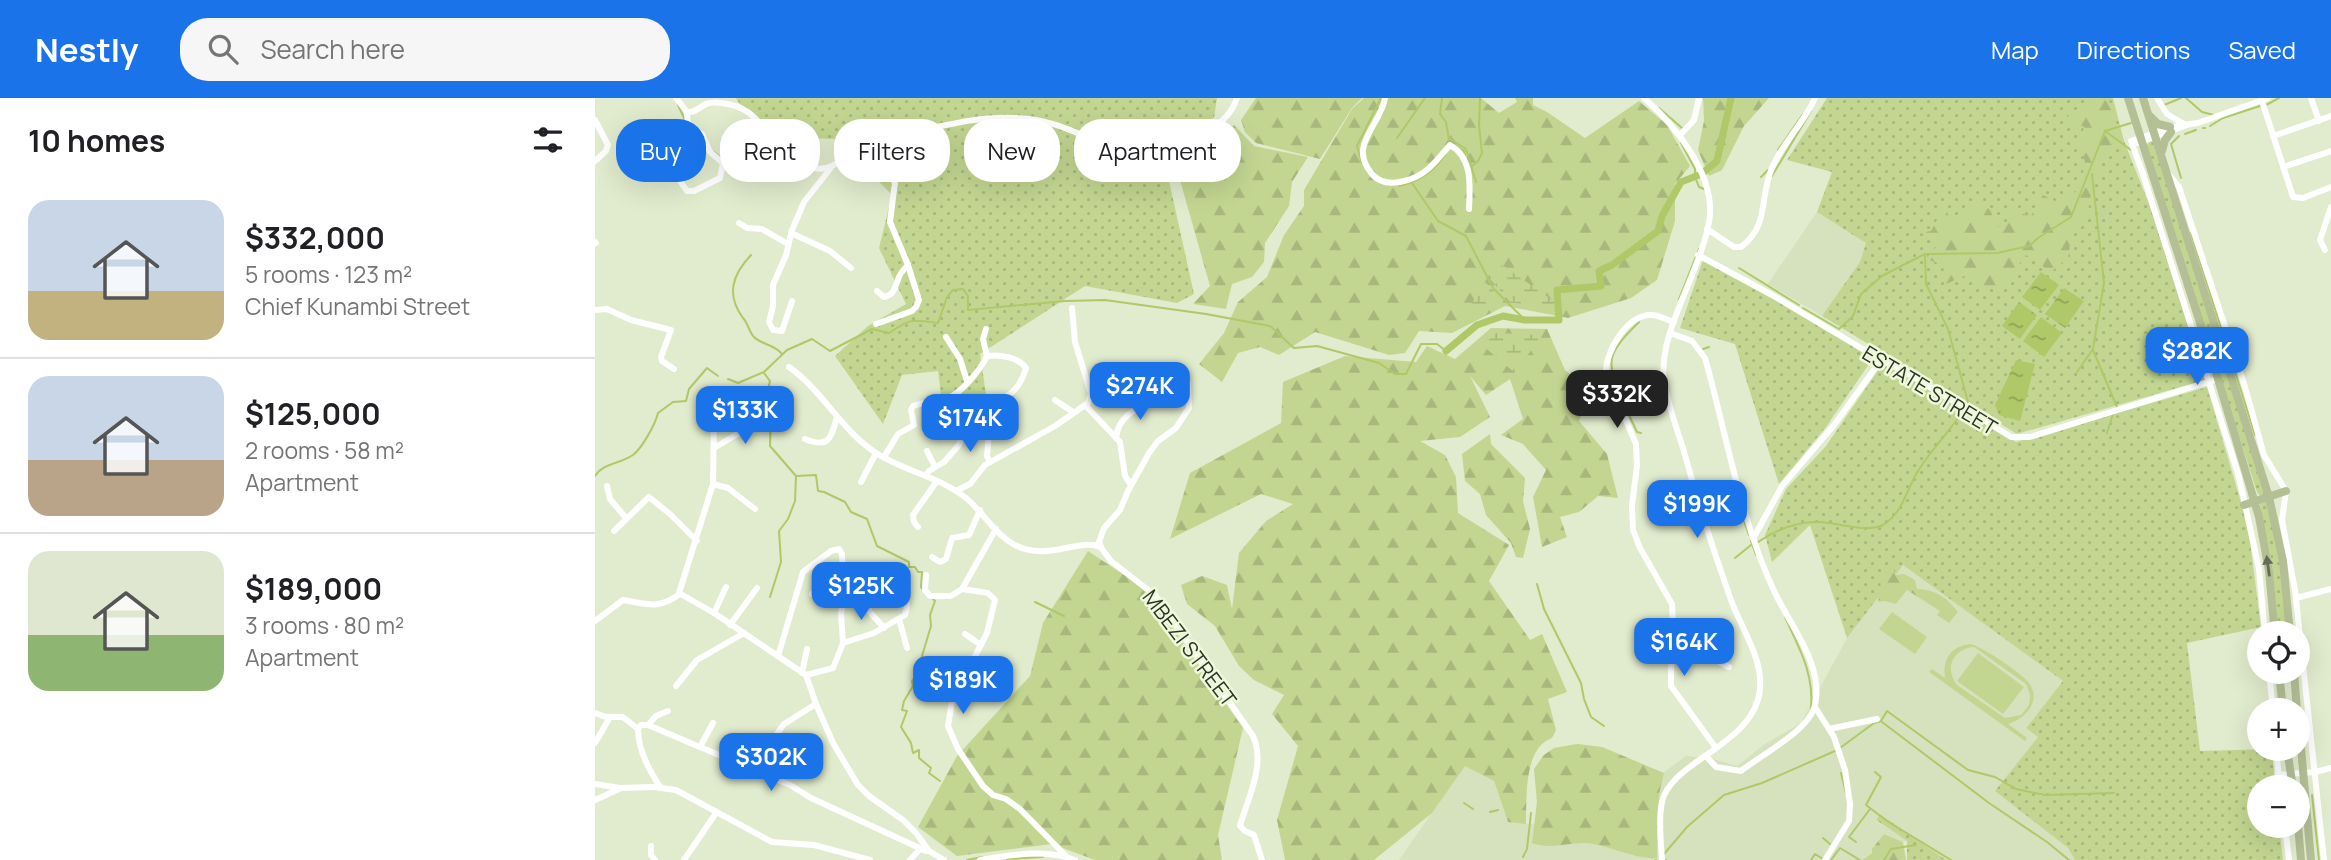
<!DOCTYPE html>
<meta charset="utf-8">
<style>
body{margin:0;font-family:Manrope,sans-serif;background:#f6f6f6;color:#202124;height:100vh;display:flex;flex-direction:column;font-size:26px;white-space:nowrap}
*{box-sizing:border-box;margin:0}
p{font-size:23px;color:#757577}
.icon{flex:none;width:38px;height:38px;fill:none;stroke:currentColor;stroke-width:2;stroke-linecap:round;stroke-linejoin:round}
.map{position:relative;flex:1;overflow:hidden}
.side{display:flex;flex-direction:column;background:#fff;width:595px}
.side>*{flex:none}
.top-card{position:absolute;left:21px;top:21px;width:665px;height:63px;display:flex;gap:14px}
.controls{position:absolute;left:1652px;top:523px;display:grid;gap:14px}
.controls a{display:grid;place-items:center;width:63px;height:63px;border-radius:50%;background:#fff;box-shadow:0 7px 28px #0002;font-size:35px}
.price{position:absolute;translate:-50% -60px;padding:0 16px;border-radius:14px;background:#1a73e8;color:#fff;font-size:23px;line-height:46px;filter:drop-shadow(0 2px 4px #0008)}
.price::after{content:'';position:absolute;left:50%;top:42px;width:21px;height:16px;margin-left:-10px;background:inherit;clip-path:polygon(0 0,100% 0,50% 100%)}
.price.active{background:#222;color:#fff}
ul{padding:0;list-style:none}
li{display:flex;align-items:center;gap:21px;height:175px;padding:0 28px}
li+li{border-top:2px solid #e0e0e0}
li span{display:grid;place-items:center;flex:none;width:196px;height:140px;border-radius:21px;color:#555}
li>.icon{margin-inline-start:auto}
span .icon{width:84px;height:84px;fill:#fffc;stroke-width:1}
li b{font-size:30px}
h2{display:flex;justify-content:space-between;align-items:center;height:84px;padding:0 28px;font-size:30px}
.tag{padding:0 24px;border-radius:28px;background:#fff;box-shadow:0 7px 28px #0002;font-size:24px;line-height:63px}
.tag.active{background:#1a73e8;color:#fff}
header{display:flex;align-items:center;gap:42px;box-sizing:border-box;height:98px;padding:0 35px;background:#1a73e8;color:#fff}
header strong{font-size:33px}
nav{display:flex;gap:38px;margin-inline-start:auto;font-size:24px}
.search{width:490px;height:63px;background:#f6f6f6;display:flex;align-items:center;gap:18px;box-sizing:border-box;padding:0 24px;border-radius:28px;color:#757577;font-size:26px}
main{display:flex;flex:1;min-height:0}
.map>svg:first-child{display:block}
</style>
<header>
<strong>Nestly</strong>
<div class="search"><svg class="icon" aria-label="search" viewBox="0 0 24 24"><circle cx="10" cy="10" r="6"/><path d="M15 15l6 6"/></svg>Search here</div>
<nav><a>Map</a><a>Directions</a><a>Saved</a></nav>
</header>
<main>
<section class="side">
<h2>10 homes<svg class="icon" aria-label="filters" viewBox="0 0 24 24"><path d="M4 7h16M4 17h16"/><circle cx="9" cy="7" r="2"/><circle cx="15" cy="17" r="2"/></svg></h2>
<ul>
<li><span style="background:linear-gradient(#c9d6e8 65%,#c2b280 0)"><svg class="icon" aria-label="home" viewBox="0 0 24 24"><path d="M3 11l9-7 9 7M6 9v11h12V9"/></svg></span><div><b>$332,000</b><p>5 rooms · 123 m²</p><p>Chief Kunambi Street</p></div></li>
<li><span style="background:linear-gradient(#c9d6e8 60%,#b9a48a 0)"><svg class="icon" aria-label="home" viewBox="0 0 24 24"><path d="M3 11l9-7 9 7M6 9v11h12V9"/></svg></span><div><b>$125,000</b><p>2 rooms · 58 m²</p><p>Apartment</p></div></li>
<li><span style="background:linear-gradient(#dfe7d0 60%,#8fb573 0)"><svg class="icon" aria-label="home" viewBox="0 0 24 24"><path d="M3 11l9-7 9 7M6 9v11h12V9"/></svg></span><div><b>$189,000</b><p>3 rooms · 80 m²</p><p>Apartment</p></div></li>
</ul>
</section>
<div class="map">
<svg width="1736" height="762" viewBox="0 0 1736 762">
<defs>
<pattern id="grass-dots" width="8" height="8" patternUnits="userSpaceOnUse" patternTransform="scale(1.75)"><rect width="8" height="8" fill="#c3d691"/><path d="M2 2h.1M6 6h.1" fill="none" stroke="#a8b87d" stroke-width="1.8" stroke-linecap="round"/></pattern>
<pattern id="forest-firs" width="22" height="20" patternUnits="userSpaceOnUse" patternTransform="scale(1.75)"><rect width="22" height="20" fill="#c3d691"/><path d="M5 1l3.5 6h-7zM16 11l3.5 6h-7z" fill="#a8b87d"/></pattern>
<pattern id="wetland-marsh" width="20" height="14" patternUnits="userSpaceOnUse" patternTransform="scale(1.75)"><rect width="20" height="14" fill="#c3d691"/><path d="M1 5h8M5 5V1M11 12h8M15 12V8" fill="none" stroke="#a8b87d"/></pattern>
<pattern id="water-ripples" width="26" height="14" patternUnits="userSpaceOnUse" patternTransform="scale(1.75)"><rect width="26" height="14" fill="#afc868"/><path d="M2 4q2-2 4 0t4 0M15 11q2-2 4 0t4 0" fill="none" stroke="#8fa356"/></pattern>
</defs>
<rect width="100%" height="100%" fill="#e1ebcd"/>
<g fill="#d6e2bd">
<path d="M1222,114L1278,148L1227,218L1173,186Z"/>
<path d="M1308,466L1469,584L1431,629L1443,639L1401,693L1473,750L1480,762H1351L1285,716L1281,723L1312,743L1308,744L1289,736L1277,754L1267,762H804L870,667L899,683L913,724L940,726L942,704L939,671L949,657L959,650L982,646L1007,649L1068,675L1091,658L1118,661L1142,668L1170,646L1206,625L1252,540Z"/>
</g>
<g fill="url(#grass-dots)">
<path d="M141,0H622L619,20L565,42L599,196L582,205L490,188L385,256L392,303L350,328L343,273L307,277L288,326L240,258L273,228L311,206L284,150L297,97L242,41L184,39L144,5Z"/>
<path d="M1232,0H1518L1529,43L1556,111L1610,282L1422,336L1227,218L1265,164L1271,145L1222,114L1237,74L1192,62Z"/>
<path d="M1555,43L1560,44L1671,397L1665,398L1662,394L1551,48Z"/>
<path d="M1109,159L1278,260L1231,329L1184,386L1140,246L1085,230Z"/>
<path d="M1288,265L1421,344L1612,289L1653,428L1666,529L1592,545L1605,653L1677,651L1680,689L1664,690V728H1684L1688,762H1480L1473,750L1400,693L1443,639L1431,630L1468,583L1308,467L1252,540L1215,427L1177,464L1170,437L1191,391L1231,348Z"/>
<path d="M1672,403L1686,468L1692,535H1684L1677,466L1665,406Z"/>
<path d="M1285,716L1351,762H1312V743L1281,722Z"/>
</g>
<g fill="url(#forest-firs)">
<path d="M661,0H767L757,10L725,61L661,45L650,34L646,22Z"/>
<path d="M769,0H886L904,15L922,4L920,0H938V7L952,14L990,40L1044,3L1072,27L1095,68L1080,86V123L1062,182L1036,200L973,220L910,208L857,235L824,233L810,255L794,257L720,234L684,257L665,249L643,255L627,284L604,266L629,235L643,204L672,179L689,137L709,108V92L757,11Z"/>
<path d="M1108,0H1174L1149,28L1127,72L1114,78L1103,52L1109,23Z"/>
<path d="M1504,0H1513L1530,51L1519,42L1508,61L1497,92L1492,118L1477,135L1473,160L1456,174L1431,157L1408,188L1386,190L1369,178L1351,186L1348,167L1331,161L1347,142L1325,135L1336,133L1343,120L1339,116L1350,110L1357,124L1366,119L1372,104C1394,106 1395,109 1402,129L1414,125L1413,112L1436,118L1446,96L1466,106L1485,90L1490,64L1485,48L1489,28H1475L1473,16Z"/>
<path d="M639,27L659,48L713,59L697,84L694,108L670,145L669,164L657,179L637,186L631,211L598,206L615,188L581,68L610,44Z"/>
<path d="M896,230L952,231L970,272L996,293L984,323L1012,356L1023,400L1003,398L984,414L965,419L972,439L947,449L938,399L951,372L928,346L906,337L928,321L915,281L891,297L875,278L895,319L865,339L825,343L850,357L861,379L863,415L914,447L894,483L935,542L947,536L972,594L953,601L961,632L957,640C928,650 932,701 931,726L913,724L899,683L870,668L837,715L779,762H690L682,722L703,648L677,616L689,597L659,582L644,568L620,528L592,506L586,487L607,478L632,487L637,511L644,455L671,423L698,406L666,396L575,441L595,375L686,325L688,284L750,258L821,264L832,248L860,261Z"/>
<path d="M895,336L896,346L930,380L928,403L935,431L928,460L921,459L916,445L891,417L885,396L870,383L867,356Z"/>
<path d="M493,453L550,491L648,630L623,737L627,762H500L457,746L362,758L323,729L362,658L435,578L448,525Z"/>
<path d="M1298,468L1300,477L1309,476L1320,482L1322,491C1340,491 1352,500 1363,514L1354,525L1342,517L1345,513L1312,492L1301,506L1290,503L1283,504L1286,483Z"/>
<path d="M982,646L1007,649L1069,675L1064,696L1062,760C1039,762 1015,747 992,745C973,744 955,752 937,745L942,704L939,671L949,657L959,650Z"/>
<path d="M1289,736L1308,744L1311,762H1267L1277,755V751Z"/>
</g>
<g fill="url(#wetland-marsh)">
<path d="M907,167L960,204L956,211L915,204L895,181Z"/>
<path d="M890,184L908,202L879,218L874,210Z"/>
<path d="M901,235L947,237L920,275L887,247Z"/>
</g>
<g fill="#c3d691" fill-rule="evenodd">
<path d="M1297,514L1332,539L1320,556L1284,531Z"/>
<path d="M1375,546C1385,547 1428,576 1434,585C1447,603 1430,621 1413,626L1432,640L1430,643L1334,574L1337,571L1350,580C1347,562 1356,548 1375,546ZM1379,549L1431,586L1435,597L1434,607L1426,617L1410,620L1362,587C1349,570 1358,551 1379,549Z"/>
<path d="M1383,555L1429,589L1408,616L1362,583Z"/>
</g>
<g fill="url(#water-ripples)">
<path d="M1446,174L1464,187L1445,212L1427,199Z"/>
<path d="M1469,190L1489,203L1470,230L1450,216Z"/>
<path d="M1424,204L1442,217L1425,241L1407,228Z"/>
<path d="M1446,219L1467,235L1449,259L1428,243Z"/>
<path d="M1421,262L1440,266L1425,323L1404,317L1400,307Z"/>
</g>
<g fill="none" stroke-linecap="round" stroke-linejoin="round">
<g stroke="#afc868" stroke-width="2">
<path d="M847,0L845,16L851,24L854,42"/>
<path d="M1591,0L1607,14L1619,17"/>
<path d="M83,7L91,24"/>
<path d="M1569,7L1586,0"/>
<path d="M1671,7L1684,0"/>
<path d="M1064,10L1087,30"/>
<path d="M1615,28L1628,20L1665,8"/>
<path d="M1608,30H1610"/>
<path d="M1510,33L1536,52"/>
<path d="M1590,36L1601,32"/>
<path d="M1584,38L1576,46L1586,80"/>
<path d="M802,40L830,0"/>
<path d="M854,40L871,51L881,84"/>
<path d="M1086,45L1100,71V79L1104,89L1109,91"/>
<path d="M861,48L869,53L870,58"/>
<path d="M1183,52L1208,16"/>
<path d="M119,54L130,63"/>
<path d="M767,65L762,48L786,0"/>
<path d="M877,68L883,63L887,55L884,27L885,0"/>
<path d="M1177,78L1216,13"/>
<path d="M1166,79L1173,72"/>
<path d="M817,85L843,123L871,138L898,190L930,222"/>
<path d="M804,88C825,84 839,73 851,56"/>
<path d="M1596,135L1660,337"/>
<path d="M156,157C137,177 131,197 148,220C153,225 154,234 159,239C167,247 179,246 187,256"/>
<path d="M1330,157L1331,186L1353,231L1373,304L1371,308"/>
<path d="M1144,170L1204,207"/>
<path d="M1084,201L1104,151"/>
<path d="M1208,210L1244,231L1258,218L1266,196L1287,178L1308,167L1330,156L1402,155L1434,148L1443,140L1476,119L1510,33L1536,25"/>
<path d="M1044,224C1035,233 1020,247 1017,260C1013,279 1034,316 1042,334L1046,335"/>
<path d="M1108,251L1114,249"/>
<path d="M1498,252L1522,309"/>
<path d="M1482,274L1498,251L1509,185L1497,76"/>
<path d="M169,275L175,283L171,300L176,313L175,348L201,378L221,377L223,393L229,394L250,404L256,414L272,421L282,448L314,464V469H320L323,474H327L326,489L328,492"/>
<path d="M133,281L143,285L169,274L192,252L217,241L235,253L277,231L294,235C318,219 317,222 343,225L352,199L358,192L368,191L373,198V212L470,203L510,202L611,216L675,228L699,250L722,248L784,265L800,276H811L826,246H842L851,253"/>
<path d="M1006,303H1020"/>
<path d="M1512,335L1518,316"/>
<path d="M0,378C8,365 25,366 38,357C47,350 60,327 63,315L78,304L91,303L94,291L112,270L123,278"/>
<path d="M1149,423L1154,437"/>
<path d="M1156,443L1161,457"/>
<path d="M1163,444C1184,430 1208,421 1234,425C1248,427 1274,434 1288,427C1308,415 1311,392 1323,373C1336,352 1354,334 1368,313"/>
<path d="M1140,460L1156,447"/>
<path d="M942,486L949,511L986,585L989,601L996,619L1009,628"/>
<path d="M175,499L186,464L184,433L193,421L200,403L201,378"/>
<path d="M338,501L340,503L335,517L336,528L321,578L317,583L318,588L309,603L307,612L312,613L306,629L316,645L318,655L324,652V660L336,670L334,675L345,683"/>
<path d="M440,504L469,518"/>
<path d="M1190,519C1204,550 1219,575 1216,610"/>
<path d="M1673,529V536"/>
<path d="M1287,624L1394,705L1452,744L1474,762"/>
<path d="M1245,650L1279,625L1286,623L1292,613L1373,672L1400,679L1421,691L1450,697L1519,695"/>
<path d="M1280,674L1286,679L1271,707L1292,723L1356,762"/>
<path d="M1246,675L1251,695"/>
<path d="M1717,697L1724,762"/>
<path d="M869,705L878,711"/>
<path d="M895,714L903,712"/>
<path d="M1228,740L1235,746"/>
<path d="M1261,744L1254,739L1275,711"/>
<path d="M1069,756L1092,729L1129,697L1167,685L1240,653"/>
<path d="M928,759L932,751L936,715"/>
<path d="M412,761L448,759"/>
<path d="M372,762L387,759"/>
<path d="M1060,762H1061"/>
<path d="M1070,762H1071"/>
<path d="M1216,762L1220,756L1228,761"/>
<path d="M1236,762L1245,750L1265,762"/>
<path d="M1289,762L1296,751L1321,747"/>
</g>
<g stroke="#afc868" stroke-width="7">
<path d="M1109,74L1122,63L1136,0"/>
<path d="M851,253L882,227L908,218L930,222H964L962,192L1006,188L1004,173L1017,167L1063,133L1067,118L1086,84L1104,77"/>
</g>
<g stroke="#fff" stroke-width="6">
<path d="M81,0L92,14C100,15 103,10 111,6C118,3 129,5 137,7C170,14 182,63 219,70C243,75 248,53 267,44C278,39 292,39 303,37C341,30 380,18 419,20C437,20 458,25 475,32C500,42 523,57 551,55C568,53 585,46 601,39C619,31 636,19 642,0"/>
<path d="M790,0C787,19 771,33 768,51C767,60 771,69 777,76C790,92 819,83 833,71C841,64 848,55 855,47C878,60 875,88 874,111"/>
<path d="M1049,0C1079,26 1118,74 1115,117C1112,146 1094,183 1083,212C1074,235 1066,259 1069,284C1073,306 1081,329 1088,350C1102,401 1118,452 1136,502C1146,530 1168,560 1165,591C1160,647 1076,662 1067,704C1063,722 1066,744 1067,762"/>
<path d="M1562,0L1572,16L1589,26"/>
<path d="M1666,0L1698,99L1708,100L1736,89"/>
<path d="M1716,0L1724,23"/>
<path d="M0,22L13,47L11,53L0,63"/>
<path d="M1085,37L1099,22L1104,0"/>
<path d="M1678,38L1736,18"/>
<path d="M1536,43L1581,28L1603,25L1673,0"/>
<path d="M80,44L67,49L65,54L92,93H99L125,80L128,65L115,54L107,36L93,29L92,14"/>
<path d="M1543,45L1592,27"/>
<path d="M1537,46L1547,73L1644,379L1664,471L1670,536"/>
<path d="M259,49L300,84L295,124L313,167L324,202L321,209L317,213L281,226"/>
<path d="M1688,69L1736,53"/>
<path d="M1572,74L1584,89L1650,289L1669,357L1691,393L1687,422L1700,492L1729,762"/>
<path d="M144,125L152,130L167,131L193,146"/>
<path d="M1112,131L1139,149H1146C1175,127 1164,99 1177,70C1186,47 1209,25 1220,0"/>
<path d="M196,135L235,153L256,170"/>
<path d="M0,144L1,145"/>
<path d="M1730,152L1725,142L1736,109"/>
<path d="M1103,157L1177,197L1286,262L1312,275L1416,339H1435L1623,281"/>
<path d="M282,193L289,199C300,196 299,191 303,182C304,176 309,171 313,167"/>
<path d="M197,203L187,233L178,232L174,224L178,208V187L191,157L197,132L209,104L235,71"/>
<path d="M0,212L12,211L36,222L76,232L66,259L67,263L79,271"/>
<path d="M1079,224C1072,222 1064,217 1057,217C1032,216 1010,254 1011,275L1041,346L1042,368L1037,407L1038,432L1045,450L1077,506L1079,550L1076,571V588L1121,650"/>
<path d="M391,231L388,241L392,258"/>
<path d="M1075,235L1097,243L1110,260C1132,338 1145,421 1180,495C1196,529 1229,567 1220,607C1215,632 1166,657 1146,673L1121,669L1111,658"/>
<path d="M351,239L365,261L372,283"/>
<path d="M194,269C227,292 246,332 281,355C309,373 345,379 371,400C389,415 401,438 422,448C453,463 484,440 505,449"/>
<path d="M593,286L594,310L581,330L563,343L554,355L533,393L525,412L509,430L504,444L507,451L516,463L561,498L658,638C671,667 653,699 645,728L650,733L659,737L667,762"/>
<path d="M159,297L150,300L123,296L119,319L118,386L84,495L119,515L211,577L221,606L238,645L263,687L274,698L308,722L321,735L334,753L349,762"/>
<path d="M460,302L478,314"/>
<path d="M490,307L525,344L530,378L536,387"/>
<path d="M521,340C523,319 540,311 557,303"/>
<path d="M210,341C234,351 236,340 242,319"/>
<path d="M119,350L166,322"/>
<path d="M332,353L340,369"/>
<path d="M289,359L303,336L319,327L316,312L318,308C328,304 340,305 351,301C365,297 386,271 392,258C405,256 423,259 431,270C426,288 417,297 400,305"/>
<path d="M395,364L392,358L395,324"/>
<path d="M331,377L334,373L349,364L363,348L384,311"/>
<path d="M266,384L281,355"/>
<path d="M118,386L133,390L160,411"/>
<path d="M12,388L15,401L31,420"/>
<path d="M361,393L375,386L390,367L460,328L493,305L496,296L480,244L477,210"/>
<path d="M323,429L319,424L318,417L342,383"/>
<path d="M19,433L54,399L75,416L102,443"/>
<path d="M1159,439L1187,388L1239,327L1286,262"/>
<path d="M337,459L345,464L351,461L357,440L374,437L385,412"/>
<path d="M331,477L330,492L335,498H356L367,491L401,431"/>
<path d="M367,491L393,495L400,502L392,535L377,564L359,591L353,628L363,651L388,688L398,697L411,701L425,711L471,758"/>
<path d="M217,496L226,502L248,504"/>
<path d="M1701,500L1736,491"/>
<path d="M275,506L274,513L289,530"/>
<path d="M119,515L131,489"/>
<path d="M304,521L312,550"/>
<path d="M0,523L28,502C54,506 62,512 85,496"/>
<path d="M135,527L162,490"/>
<path d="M370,536L386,547"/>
<path d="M248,545L279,535L310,517C316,503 306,491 297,480"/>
<path d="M1079,550L1104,553L1134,569"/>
<path d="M1104,553L1111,535"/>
<path d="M183,558L208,474L236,453L244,451L247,456L249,501L246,515L248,545L238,570L211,577"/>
<path d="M1674,574L1678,612"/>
<path d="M207,575L212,551"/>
<path d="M81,588L102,562L149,535"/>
<path d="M1220,609L1239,639L1250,672L1255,706L1254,723L1230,762"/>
<path d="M0,615L11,619H28L43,631"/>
<path d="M53,627L61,618L73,613"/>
<path d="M1234,631L1282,621"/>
<path d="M0,645L15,619"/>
<path d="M105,649L118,625"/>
<path d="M1681,651L1685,690"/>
<path d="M138,662L168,655L189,626L221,606"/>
<path d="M1683,677L1720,674L1736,670"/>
<path d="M0,686L25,690L59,689L81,692L177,744L219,747L275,762"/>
<path d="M66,690C55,674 43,651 43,631L46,627H53L195,687L216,700L331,753"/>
<path d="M0,702L24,691"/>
<path d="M1690,728L1694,762"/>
<path d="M56,748V757L60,762"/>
<path d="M89,762L121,715"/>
<path d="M315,762L325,751"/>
<path d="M385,762C415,757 451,750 480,762"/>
</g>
<g stroke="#b4bf95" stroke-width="8">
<path d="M1533,0L1623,281L1664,419L1674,473L1680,536"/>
<path d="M1548,0L1674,399L1688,463L1695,536"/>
<path d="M1556,19L1563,26L1575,29"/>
<path d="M1567,53L1570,42L1576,34"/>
<path d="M1649,407L1691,393"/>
<path d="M1684,574L1688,612"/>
<path d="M1699,574L1702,612"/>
<path d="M1703,616L1716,762"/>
<path d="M1692,651L1698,690"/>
<path d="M1703,727L1706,762"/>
</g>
</g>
<defs><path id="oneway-solid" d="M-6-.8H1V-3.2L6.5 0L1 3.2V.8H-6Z" transform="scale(1.75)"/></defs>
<use fill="#656b54" href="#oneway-solid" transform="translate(1673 468) rotate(-98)"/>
<g text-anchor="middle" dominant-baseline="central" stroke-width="5" stroke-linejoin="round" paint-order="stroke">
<g font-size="21" fill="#303328" stroke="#eef8da">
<text transform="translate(1335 292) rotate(31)">ESTATE STREET</text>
<text transform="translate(595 550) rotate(53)">MBEZI STREET</text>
</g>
</g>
</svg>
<div class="controls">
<a><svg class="icon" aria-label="locate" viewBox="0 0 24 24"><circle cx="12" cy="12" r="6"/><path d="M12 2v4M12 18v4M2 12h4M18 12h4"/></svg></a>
<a>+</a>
<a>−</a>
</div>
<b class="price" style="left:1602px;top:289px">$282K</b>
<b class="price" style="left:545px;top:324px">$274K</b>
<b class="price active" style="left:1022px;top:332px">$332K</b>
<b class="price" style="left:150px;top:348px">$133K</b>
<b class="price" style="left:375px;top:356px">$174K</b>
<b class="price" style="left:1102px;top:442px">$199K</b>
<b class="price" style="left:266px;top:524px">$125K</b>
<b class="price" style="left:1089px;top:580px">$164K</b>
<b class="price" style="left:368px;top:618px">$189K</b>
<b class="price" style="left:176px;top:695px">$302K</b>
<div class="top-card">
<a class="tag active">Buy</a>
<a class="tag">Rent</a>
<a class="tag">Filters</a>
<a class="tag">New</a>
<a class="tag">Apartment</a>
</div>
</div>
</main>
